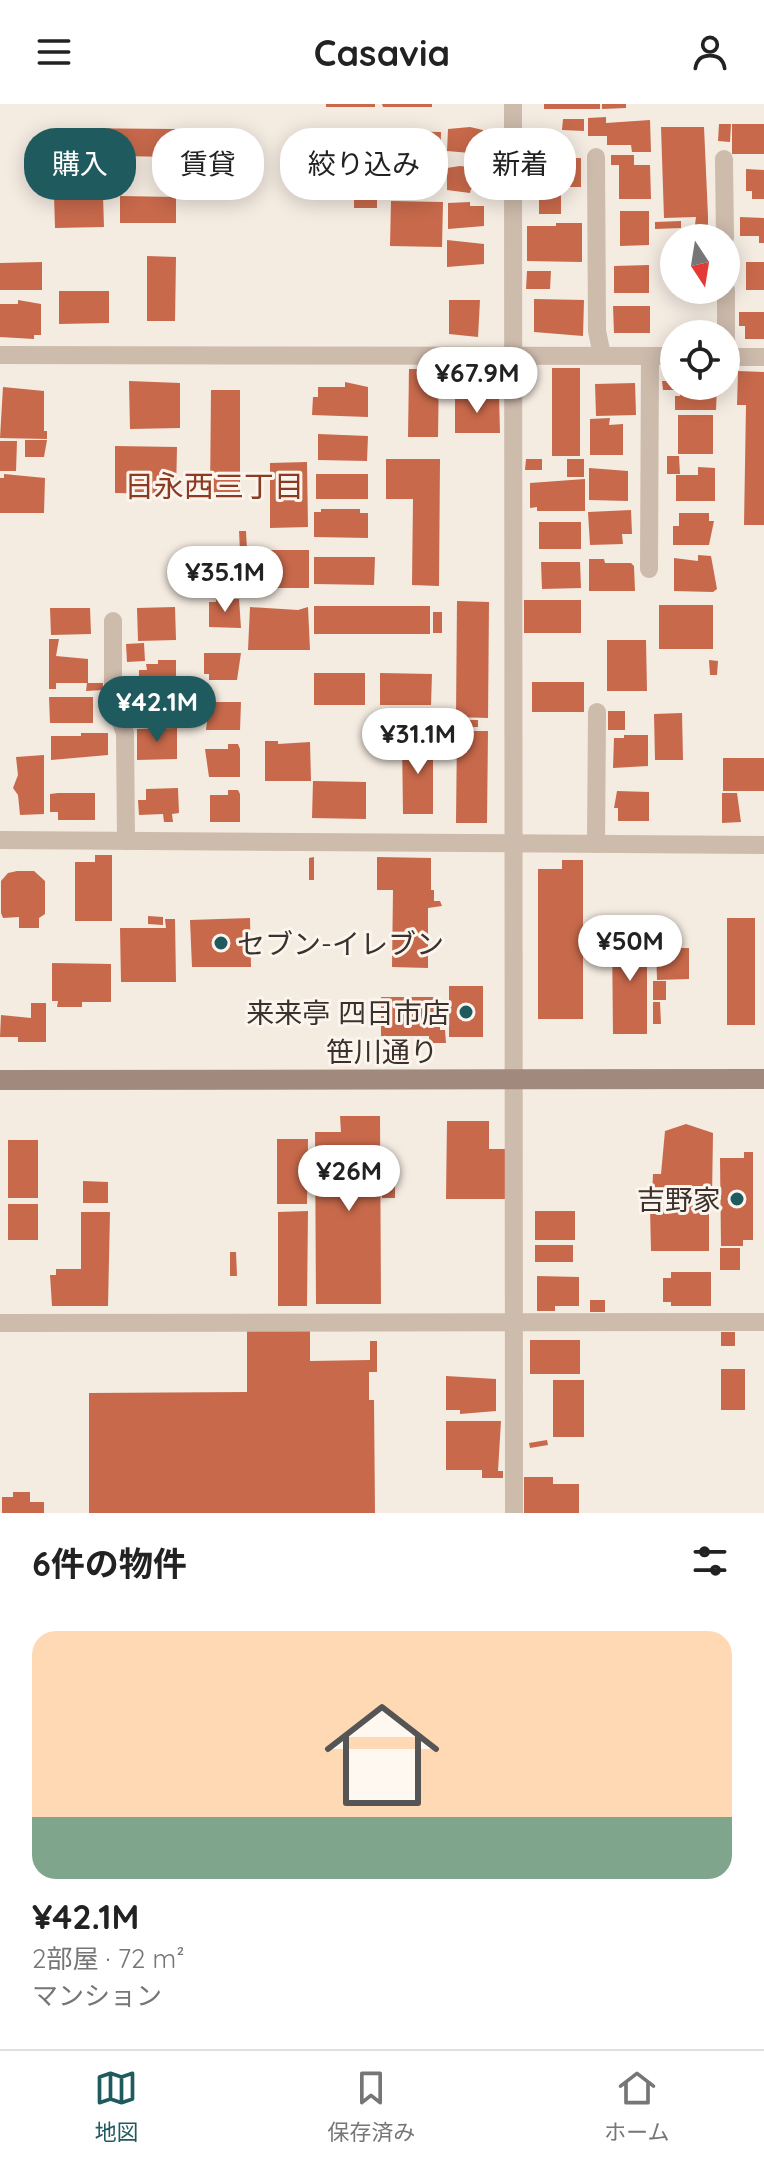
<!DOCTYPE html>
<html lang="ja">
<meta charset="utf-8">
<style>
body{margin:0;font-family:Quicksand,"Noto Sans JP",sans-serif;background:#f2f2f2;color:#222;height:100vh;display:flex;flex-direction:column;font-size:30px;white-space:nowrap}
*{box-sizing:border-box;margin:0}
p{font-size:26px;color:#767676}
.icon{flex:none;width:44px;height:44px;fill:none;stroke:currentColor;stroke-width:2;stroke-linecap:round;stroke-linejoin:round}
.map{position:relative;height:1409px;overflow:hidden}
.drawer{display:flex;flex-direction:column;background:#fff;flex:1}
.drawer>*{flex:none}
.banner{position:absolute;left:24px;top:24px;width:716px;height:72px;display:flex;gap:16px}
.needle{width:52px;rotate:168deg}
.tools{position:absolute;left:660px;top:120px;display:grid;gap:16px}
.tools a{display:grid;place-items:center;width:80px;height:80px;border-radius:50%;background:#fff;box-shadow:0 4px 20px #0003;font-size:40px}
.price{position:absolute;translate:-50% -68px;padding:0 18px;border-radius:28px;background:#fff;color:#222;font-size:26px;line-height:52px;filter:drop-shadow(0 2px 4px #0008)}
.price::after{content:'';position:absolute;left:50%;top:48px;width:24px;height:18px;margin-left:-12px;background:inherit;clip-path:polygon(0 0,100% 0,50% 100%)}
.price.active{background:#1f5a5e;color:#fff}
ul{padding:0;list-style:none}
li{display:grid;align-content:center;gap:16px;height:424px;padding:0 32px}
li+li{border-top:2px solid #e0e0e0}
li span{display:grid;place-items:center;height:248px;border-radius:24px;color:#555}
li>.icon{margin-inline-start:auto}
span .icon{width:144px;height:144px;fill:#fffc;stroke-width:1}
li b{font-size:34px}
h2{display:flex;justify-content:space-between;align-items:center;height:96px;padding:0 32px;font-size:34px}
.chip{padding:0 28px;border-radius:32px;background:#fff;box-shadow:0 4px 20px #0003;font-size:28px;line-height:72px}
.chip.active{background:#1f5a5e;color:#fff}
header{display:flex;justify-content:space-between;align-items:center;height:104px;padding:0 32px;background:#fff;font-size:36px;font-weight:700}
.tabs{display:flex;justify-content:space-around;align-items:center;height:112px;border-top:2px solid #e0e0e0;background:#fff;font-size:22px;color:#767676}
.tabs a{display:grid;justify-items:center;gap:4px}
.tabs .active{color:#1f5a5e}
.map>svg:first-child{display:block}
</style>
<header><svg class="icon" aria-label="menu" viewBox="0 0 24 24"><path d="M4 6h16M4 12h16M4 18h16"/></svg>Casavia<svg class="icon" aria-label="person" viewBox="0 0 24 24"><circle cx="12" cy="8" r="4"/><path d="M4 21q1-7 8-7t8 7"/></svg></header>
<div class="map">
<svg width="764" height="1409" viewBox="0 0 764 1409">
<rect width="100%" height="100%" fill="#f4ebe1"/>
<g fill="#c8694b">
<rect x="326" y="0" width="49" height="3"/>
<path d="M382,0H432V3H383Z"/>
<rect x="544" y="0" width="56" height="5"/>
<path d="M602,0H626V4L602,5Z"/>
<path d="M606,13V19L650,16L651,48H632L631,41H607V32H588V14Z"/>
<path d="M563,15H584V27L562,26Z"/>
<path d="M719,20H731L730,38L718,37Z"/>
<rect x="732" y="20" width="32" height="30"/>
<path d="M470,23L483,26V44H471L470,49L447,47L448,25Z"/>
<path d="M661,23H704L708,112V122L702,126L695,121L696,113L664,114Z"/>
<path d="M64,24L175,25V53L63,51Z"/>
<path d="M385,27L441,28L440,66L384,65Z"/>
<path d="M611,51H634V61H650L651,95H619V61H611Z"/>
<rect x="489" y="53" width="17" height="36"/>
<path d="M562,54H581V83H529V63L563,64Z"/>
<path d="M460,62L484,65L483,85H471L470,89L447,86V64Z"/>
<path d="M746,65L764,66V95H752V87H746Z"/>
<rect x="354" y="91" width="23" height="13"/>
<rect x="539" y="91" width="22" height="19"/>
<path d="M54,92H103L104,123L55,124Z"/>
<path d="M120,92L176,93V119H120Z"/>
<path d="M391,97L443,98L442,143L390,142Z"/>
<path d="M470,98V102H484V122L448,125V99Z"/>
<path d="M620,107H649V141L620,142Z"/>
<path d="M740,113L764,114V139H759V132H740Z"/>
<path d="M681,117V124L655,125V118Z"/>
<path d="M556,119H582V158L527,157V122H556Z"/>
<path d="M447,136L484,140V160L447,163Z"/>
<path d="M147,152L176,153L175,217H147Z"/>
<path d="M42,158V186H0V159Z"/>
<rect x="746" y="158" width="18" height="28"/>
<path d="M649,161V189H614V162Z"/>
<path d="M527,167H551L550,185H526Z"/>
<path d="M59,187H109V219L59,220Z"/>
<path d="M534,195L584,196L583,232L534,228Z"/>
<path d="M18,196L41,200V231H34V235L0,233V200H18Z"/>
<path d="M449,196H480L478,233L449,230Z"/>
<path d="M613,202H650V229H614Z"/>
<path d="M739,208H764V235H745V222H739Z"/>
<rect x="552" y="264" width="28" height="88"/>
<path d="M409,265H439L438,333H408Z"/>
<path d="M738,267L764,268V421H744L746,301H737Z"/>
<path d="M129,277L180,279V324L130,325Z"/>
<path d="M662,277H674L677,286H663Z"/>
<path d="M345,278L368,283V313L312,311L313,293H318V283H345Z"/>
<path d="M635,279L636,311L596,312L595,280Z"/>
<path d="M681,282H717L716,306H675V292H680Z"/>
<path d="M3,283L44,287V327H47V335L0,334Z"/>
<path d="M211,286H240V393H210Z"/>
<path d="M455,292H499L500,329H455Z"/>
<rect x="678" y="311" width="35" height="39"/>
<path d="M610,314L609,321L623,320V351H590V315Z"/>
<path d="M318,330L368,332L367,357L318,356Z"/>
<path d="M25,336H47L44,353H25Z"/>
<path d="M0,337H17L16,367H0Z"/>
<path d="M115,342L177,343L176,390L115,389Z"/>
<path d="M667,352H679L680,370H667Z"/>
<path d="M386,355H440L439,482L412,481L413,395H386Z"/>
<path d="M526,355H542V366H525Z"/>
<rect x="567" y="355" width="17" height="18"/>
<path d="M307,358L308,423L270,424V359Z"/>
<path d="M698,363L715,364V397H676V371H698Z"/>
<path d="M589,364L628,367V397L589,396Z"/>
<path d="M4,370L45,374L44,409H0V374H4Z"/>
<rect x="316" y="370" width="52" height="25"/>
<path d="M585,375V407H537V403L530,404V379Z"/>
<path d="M321,405H360V409H368V434L314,433V408H321Z"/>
<path d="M631,406L632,430H622L623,440L590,441L588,408Z"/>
<path d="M679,409H709V417H714L709,441H673V422H679Z"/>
<rect x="539" y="418" width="42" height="27"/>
<path d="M239,427H246L247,446L240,447Z"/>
<rect x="249" y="446" width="60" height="38"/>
<path d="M698,451L711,452L717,485L713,488L674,487V454L698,457Z"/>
<path d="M314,453H375L374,481L314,480Z"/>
<rect x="184" y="455" width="59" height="27"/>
<path d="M589,455H604L605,459H631L634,462L635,487H589Z"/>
<path d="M541,458H580L581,484L542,485Z"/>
<path d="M216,495H239L241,524L209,523V498H216Z"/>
<rect x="524" y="496" width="57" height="33"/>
<path d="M457,497L489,498L488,614L456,613Z"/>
<rect x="659" y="501" width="54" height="44"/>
<rect x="314" y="502" width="116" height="28"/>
<path d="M175,503L176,536L138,537L137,504Z"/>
<path d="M250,503L298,506L308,503L310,546H248Z"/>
<path d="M50,504H90L91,530L51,531Z"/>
<rect x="433" y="508" width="9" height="21"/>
<path d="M49,535H59L56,552L88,555V579H103V586L86,587L87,579H56V585H49Z"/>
<path d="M607,536H646L647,587H607Z"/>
<path d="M144,539L145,557L127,558L126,540Z"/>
<path d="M204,549H241L237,576H209V570H204Z"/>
<path d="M158,556H176V593H139V566H147L146,560H158Z"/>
<path d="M709,556L718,557L717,571H710Z"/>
<rect x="314" y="569" width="51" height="32"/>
<path d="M380,569L432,570L431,601H380Z"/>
<rect x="532" y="578" width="52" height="30"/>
<path d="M49,593H93V619H50Z"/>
<path d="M209,598H241L240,626H206Z"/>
<rect x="608" y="607" width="17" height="19"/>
<path d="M682,609L683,656H655L654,610Z"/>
<rect x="453" y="616" width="25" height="7"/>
<path d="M177,624V655L137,656V625Z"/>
<path d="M457,627H488L487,719H456Z"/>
<path d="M81,629H108V651L51,656V632H81Z"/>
<path d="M624,631H648V662L613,664L614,634H624Z"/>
<path d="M402,634H433V710H403Z"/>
<path d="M265,637H278V640L310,638L311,677H265Z"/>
<path d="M228,640H238L240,645V673H209L205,645H228Z"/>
<path d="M44,651V710L20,711L18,691L13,684L18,671L16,653Z"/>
<rect x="723" y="654" width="41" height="33"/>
<path d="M313,677L366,678V715L312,714Z"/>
<path d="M178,684L179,709L172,710L173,718H164L163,710L139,711L138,696H146V685Z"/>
<path d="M228,686H238L240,690V718H210V691H228Z"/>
<path d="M617,687L649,688V717H618V704H614Z"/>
<path d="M58,689H95V716H58V708H50V690Z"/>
<path d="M722,689H737L741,718L722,719Z"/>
<path d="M95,751H112V817H75V758H95Z"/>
<path d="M314,753V776H309V754Z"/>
<path d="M377,753L431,754V786H434V797H440L442,802L428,804V864L392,863L393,786H377Z"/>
<path d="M562,756H583V915H538V765H562Z"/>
<path d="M17,767H34L45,777V810L39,814V824H19V813L3,814L1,809V777L8,769Z"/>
<path d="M148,812L163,813V821L148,820Z"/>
<path d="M250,814L251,863H192L190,816Z"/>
<rect x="727" y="814" width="28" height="107"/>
<path d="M165,815H175L176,878H121L120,824H166Z"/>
<path d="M612,828L647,829V930H613Z"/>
<path d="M656,844H689V875L657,876Z"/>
<path d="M52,859L111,860V898H82V903H57L58,897H52Z"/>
<rect x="653" y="877" width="13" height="19"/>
<rect x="449" y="882" width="34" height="51"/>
<path d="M381,893H440V926H445L446,939H429V932H381Z"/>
<path d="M653,898H660L661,920H653Z"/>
<path d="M31,899H46V938H18V933H0L1,911L31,914Z"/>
<path d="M340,1012H380L381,1200H316L315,1028H341Z"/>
<path d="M447,1017H489V1045H507L506,1095H446Z"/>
<path d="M686,1020L713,1029L712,1094H704V1103H709V1147H651L650,1103H678V1094L652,1093L653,1070H661L665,1027Z"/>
<path d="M277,1035H308L307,1100H277Z"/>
<rect x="8" y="1036" width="30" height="58"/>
<path d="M744,1048H753V1136H743V1142H721L720,1054H744Z"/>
<rect x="382" y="1066" width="13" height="28"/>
<path d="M83,1077L108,1078V1099H83Z"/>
<rect x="8" y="1100" width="30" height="36"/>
<path d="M308,1107L307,1202H278V1108Z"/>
<rect x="535" y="1107" width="40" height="29"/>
<path d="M81,1108H110L108,1202H52L50,1171H56V1165H81Z"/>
<rect x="535" y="1141" width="38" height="17"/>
<rect x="720" y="1144" width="20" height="22"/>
<path d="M230,1148H236L237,1172H230Z"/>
<path d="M671,1168H711V1202H671V1198H663V1174H671Z"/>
<path d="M537,1172L579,1173V1202H555V1207H537Z"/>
<rect x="590" y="1196" width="15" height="12"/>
<path d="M310,1226V1257L370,1256V1237H377V1268H369V1296H374L375,1409H89V1289L247,1288V1227Z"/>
<rect x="721" y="1228" width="14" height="14"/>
<rect x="530" y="1236" width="50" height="34"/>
<rect x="721" y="1265" width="24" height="41"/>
<path d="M446,1272L496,1275V1307L460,1310V1306H446Z"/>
<rect x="553" y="1276" width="31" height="57"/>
<path d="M446,1317H501L498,1367H503V1374H482V1366H446Z"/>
<path d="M547,1336L548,1341L530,1344L529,1339Z"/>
<path d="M524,1373H553V1380H579V1409H524Z"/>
<path d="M13,1388H30V1398H44V1409H2V1393H13Z"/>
</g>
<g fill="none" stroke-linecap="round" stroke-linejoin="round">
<g stroke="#cdbbac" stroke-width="18">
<path d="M513,0L514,1409"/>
<path d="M596,53L597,227L602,251"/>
<path d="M724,55L725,134"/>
<path d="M726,186V253"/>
<path d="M0,251L674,252"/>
<path d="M726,253H764"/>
<path d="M649,465L650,252"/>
<path d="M113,517V598L125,629L126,737"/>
<path d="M0,736L764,741"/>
<path d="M596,740L597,608"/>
<path d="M0,1219L764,1218"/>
</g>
<path stroke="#a18a7d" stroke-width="20" d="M0,976L764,975"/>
</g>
<g fill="#1f5a5e" stroke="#fbf5ee" stroke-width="3">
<circle cx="221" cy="839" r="8"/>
<circle cx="466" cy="908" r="8"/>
<circle cx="737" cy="1095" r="8"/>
</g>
<g text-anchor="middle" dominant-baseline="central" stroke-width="6" stroke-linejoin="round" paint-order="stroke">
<g font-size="28" fill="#3b302b" stroke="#fbf5ee" text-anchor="end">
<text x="237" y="839" text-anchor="start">セブン-イレブン</text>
<text x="450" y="908">来来亭 四日市店</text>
<text x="721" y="1095">吉野家</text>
</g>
<g font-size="28" fill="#3b302b" stroke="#fbf5ee">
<text x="382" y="947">笹川通り</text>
</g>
<g font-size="30" fill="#8c3b22" stroke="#fbf5ee">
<text x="214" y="382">日永西三丁目</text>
</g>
</g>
</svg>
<div class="tools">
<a><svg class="needle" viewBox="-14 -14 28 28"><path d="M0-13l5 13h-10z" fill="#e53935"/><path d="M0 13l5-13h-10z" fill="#767676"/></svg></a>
<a><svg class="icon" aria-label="locate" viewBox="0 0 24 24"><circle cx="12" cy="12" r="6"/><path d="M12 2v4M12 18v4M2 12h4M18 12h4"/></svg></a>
</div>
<b class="price" style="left:477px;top:311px">¥67.9M</b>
<b class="price" style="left:225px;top:510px">¥35.1M</b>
<b class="price active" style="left:157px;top:640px">¥42.1M</b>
<b class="price" style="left:418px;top:672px">¥31.1M</b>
<b class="price" style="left:630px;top:879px">¥50M</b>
<b class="price" style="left:349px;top:1109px">¥26M</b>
<div class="banner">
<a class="chip active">購入</a>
<a class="chip">賃貸</a>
<a class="chip">絞り込み</a>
<a class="chip">新着</a>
</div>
</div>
<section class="drawer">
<h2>6件の物件<svg class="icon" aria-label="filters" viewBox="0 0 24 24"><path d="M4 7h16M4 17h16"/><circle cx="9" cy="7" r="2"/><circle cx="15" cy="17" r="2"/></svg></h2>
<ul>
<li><span style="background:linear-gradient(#ffd9b3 75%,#7fa58c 0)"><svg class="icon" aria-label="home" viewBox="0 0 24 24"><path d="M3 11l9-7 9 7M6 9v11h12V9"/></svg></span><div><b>¥42.1M</b><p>2部屋 · 72 m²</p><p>マンション</p></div></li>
</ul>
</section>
<nav class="tabs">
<a class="active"><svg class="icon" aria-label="map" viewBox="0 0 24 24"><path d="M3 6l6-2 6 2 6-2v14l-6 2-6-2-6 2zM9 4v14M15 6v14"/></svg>地図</a>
<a><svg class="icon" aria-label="saved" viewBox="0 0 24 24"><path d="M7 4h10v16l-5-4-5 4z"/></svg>保存済み</a>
<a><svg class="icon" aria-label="home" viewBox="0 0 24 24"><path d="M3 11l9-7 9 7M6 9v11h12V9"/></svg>ホーム</a>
</nav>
